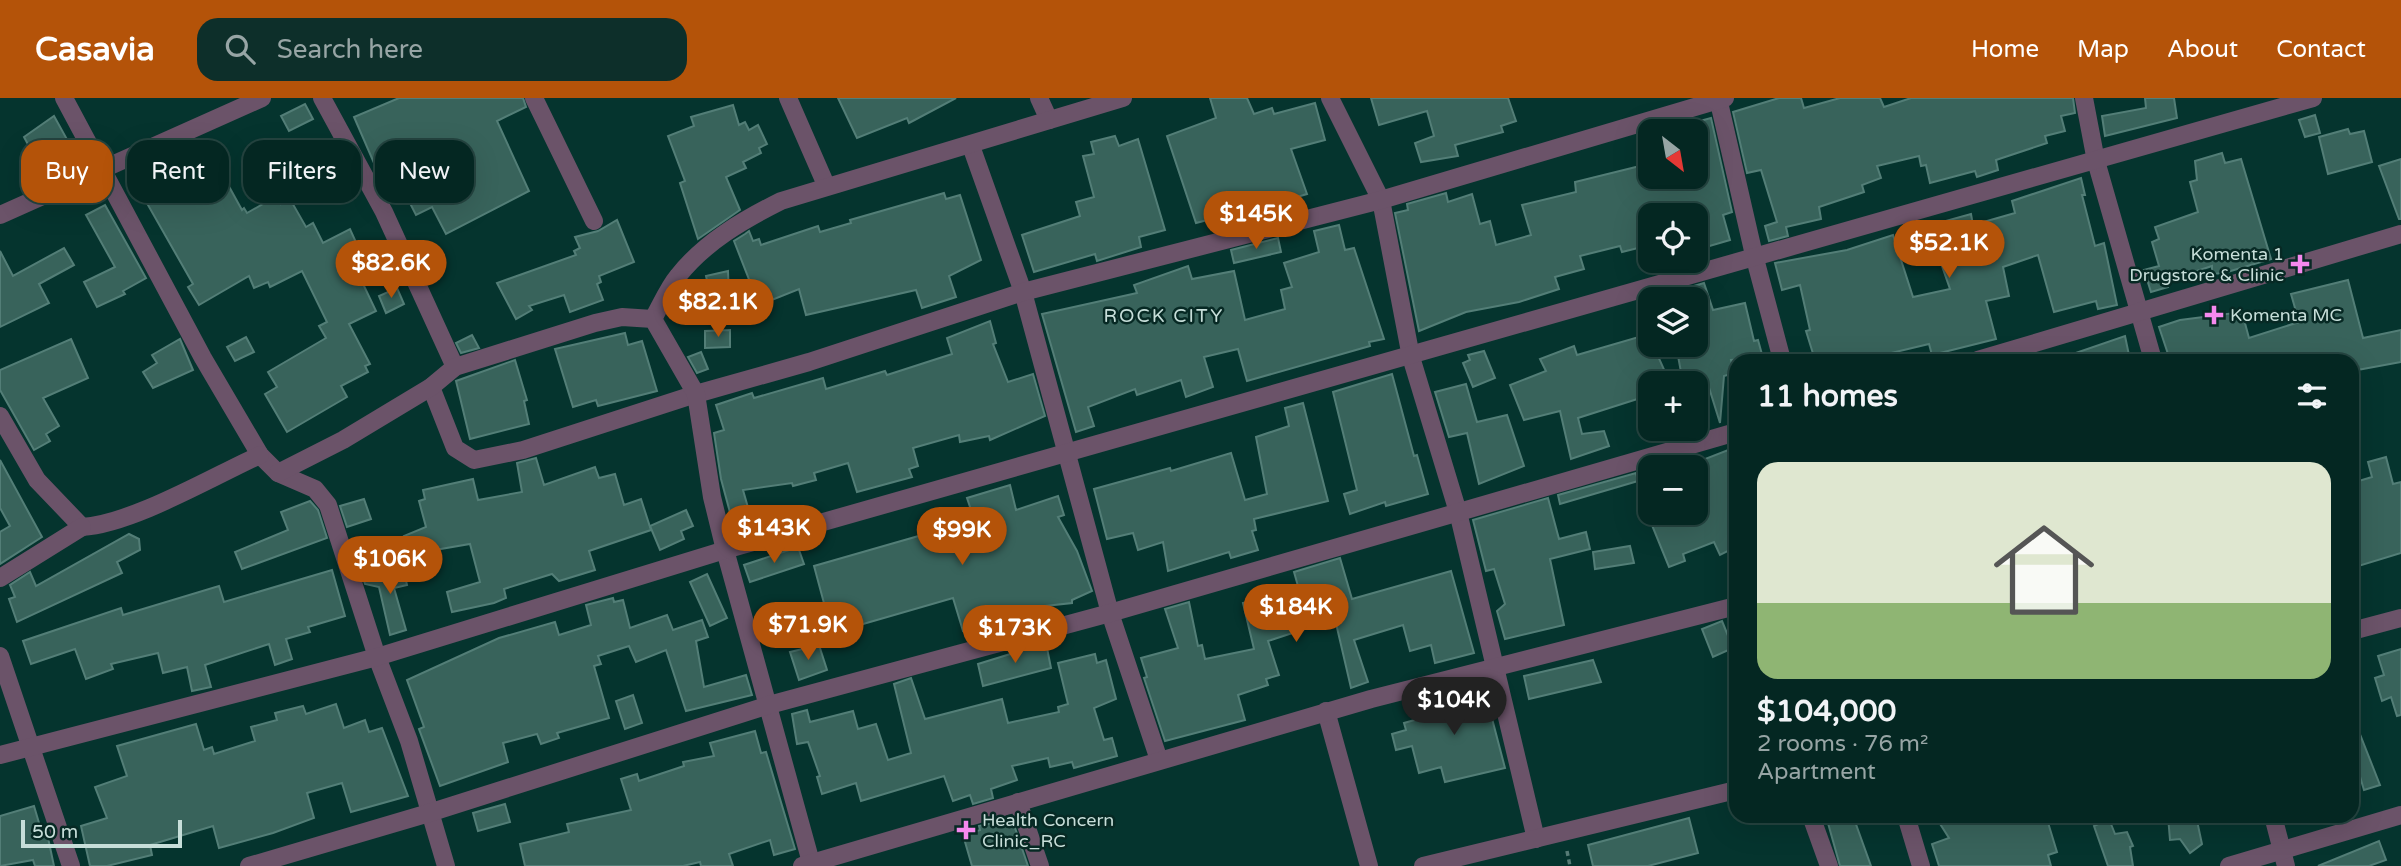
<!DOCTYPE html>
<meta charset="utf-8">
<style>
body{margin:0;font-family:"Varela Round",sans-serif;background:#0d2f2a;color:#f1f3f6;height:100vh;display:flex;flex-direction:column;font-size:26px;white-space:nowrap}
*{box-sizing:border-box;margin:0}
p{font-size:23px;color:#97a5a5}
.icon{flex:none;width:38px;height:38px;fill:none;stroke:currentColor;stroke-width:2;stroke-linecap:round;stroke-linejoin:round}
.map{position:relative;flex:1;overflow:hidden}
.details{position:absolute;left:1729px;top:256px;width:630px;height:469px;display:flex;flex-direction:column;background:#042722;border-radius:21px;box-shadow:0 7px 28px #0002,0 0 0 2px #254440}
.details>*{flex:none}
.top-card{position:absolute;left:21px;top:42px;width:665px;height:63px;display:flex;gap:14px}
.needle{width:46px;rotate:149deg}
.fabs{position:absolute;left:1638px;top:21px;display:grid;gap:14px}
.fabs a{display:grid;place-items:center;width:70px;height:70px;border-radius:14px;background:#042722;box-shadow:0 7px 28px #0002,0 0 0 2px #254440;font-size:35px}
.scale{position:absolute;left:21px;bottom:18px;width:161px;box-sizing:border-box;padding-left:7px;border:4px solid #c7ded9;border-top:0;font-size:19px;line-height:24px;white-space:nowrap;color:#c7ded9;-webkit-text-stroke:5px #072924;paint-order:stroke}
.price{position:absolute;translate:-50% -60px;padding:0 16px;border-radius:24px;background:#b45309;color:#fff;font-size:23px;line-height:46px;filter:drop-shadow(0 2px 4px #0008)}
.price::after{content:'';position:absolute;left:50%;top:42px;width:21px;height:16px;margin-left:-10px;background:inherit;clip-path:polygon(0 0,100% 0,50% 100%)}
.price.active{background:#222;color:#fff}
ul{padding:0;list-style:none}
li{display:grid;align-content:center;gap:14px;height:371px;padding:0 28px}
li span{display:grid;place-items:center;height:217px;border-radius:21px;color:#555}
li>.icon{margin-inline-start:auto}
span .icon{width:126px;height:126px;fill:#fffc;stroke-width:1}
li b{font-size:30px}
h2{display:flex;justify-content:space-between;align-items:center;height:84px;padding:0 28px;font-size:30px}
.tag{padding:0 24px;border-radius:21px;background:#042722;box-shadow:0 7px 28px #0002,0 0 0 2px #254440;font-size:24px;line-height:63px}
.tag.active{background:#b45309;color:#fff}
header{display:flex;align-items:center;gap:42px;box-sizing:border-box;height:98px;padding:0 35px;background:#b45309;color:#fff}
header strong{font-size:33px}
nav{display:flex;gap:38px;margin-inline-start:auto;font-size:24px}
.search{width:490px;height:63px;background:#0d2f2a;display:flex;align-items:center;gap:18px;box-sizing:border-box;padding:0 24px;border-radius:21px;color:#97a5a5;font-size:26px}
.map>svg:first-child{display:block}
</style>
<header>
<strong>Casavia</strong>
<div class="search"><svg class="icon" aria-label="search" viewBox="0 0 24 24"><circle cx="10" cy="10" r="6"/><path d="M15 15l6 6"/></svg>Search here</div>
<nav><a>Home</a><a>Map</a><a>About</a><a>Contact</a></nav>
</header>
<div class="map">
<svg width="2401" height="768" viewBox="0 0 2401 768">
<rect width="100%" height="100%" fill="#05342e"/>
<g fill="#38635b" stroke="#537e77" stroke-width="2">
<path d="M399,0H523L526,9L497,23L529,93L446,136L432,109L416,117L390,66L377,72L354,19Z"/>
<path d="M838,0H956L909,25L907,20L857,40Z"/>
<path d="M1210,0H1247L1254,16L1272,10L1274,16L1315,5L1325,42L1291,51L1307,96L1263,109L1260,96L1212,112L1215,120L1196,125L1167,38L1216,20Z"/>
<path d="M1371,0H1508L1516,23L1501,28L1503,34L1455,47L1458,58L1421,64L1415,45L1434,38L1427,13L1379,27Z"/>
<path d="M1779,0H1801L1804,10L1840,0H1880L1884,9L1911,0H2073L2075,15L2061,18L2065,33L2045,38L2047,45L1996,62L1998,72L1977,79L1975,73L1930,85L1926,67L1921,68L1919,58L1877,68L1881,80L1862,87L1864,94L1819,109L1821,121L1786,129L1788,138L1769,143L1765,128L1777,124L1761,72L1747,75L1733,14Z"/>
<path d="M2145,0H2174L2177,20L2105,38L2102,18L2146,10Z"/>
<path d="M305,6L313,21L289,33L281,18Z"/>
<path d="M733,7L739,27L745,24L749,32L758,27L767,46L759,50L761,55L743,64L746,70L726,79L740,112L698,141L680,85L685,83L668,38L694,28L691,19Z"/>
<path d="M2315,17L2320,35L2305,39L2299,22Z"/>
<path d="M54,18L69,45L37,63L24,39Z"/>
<path d="M1711,20L1732,114L1723,117L1730,142L1696,152V112L1679,117H1650V147L1622,154L1620,148L1580,158L1584,171L1555,179L1559,191L1519,204L1466,214L1419,233L1395,115L1408,112L1407,106L1446,95L1448,104L1472,96L1480,126L1490,123L1496,147L1531,137L1522,107L1576,94L1575,84L1644,67L1647,79H1696V24Z"/>
<path d="M2348,31L2350,36L2364,33L2372,64L2328,76L2319,39Z"/>
<path d="M1115,38L1119,48L1138,41L1165,132L1139,139L1141,149L1097,163L1095,156L1034,174L1022,137L1080,118L1076,104L1094,99L1083,58L1094,56L1091,44Z"/>
<path d="M2222,55L2225,65L2241,61L2271,161L2224,175L2212,176V168L2167,183L2168,189L2151,194L2144,172L2159,168L2152,144L2159,141L2155,129L2198,114L2190,84L2197,82L2195,63Z"/>
<path d="M207,59L216,77L221,74L242,112L244,110L247,115L277,98L281,106L290,101L306,129L313,125L323,145L350,131L364,162L354,167L376,213L349,226L370,266L365,268L368,274L341,288L347,299L287,334L265,296L277,289L268,274L326,240L319,228L327,224L302,173L270,189L268,184L254,190L249,178L199,207L188,189L193,186L136,86L160,73L164,81Z"/>
<path d="M2401,61V121H2399L2379,68Z"/>
<path d="M2081,80L2085,97H2082L2095,148L2104,145L2117,207L2098,211L2096,203L2054,214L2038,157L2003,169L2009,198L1986,203L1996,241L1932,257L1929,246L1862,262H1815L1806,233L1810,232L1800,187L1782,192L1775,165L1847,152L1893,137L1913,199L1950,191L1928,128L1971,116L1973,127L2015,115L2012,103Z"/>
<path d="M944,95L946,101L960,97L981,162L949,178L956,199L922,210L916,192L806,217L799,191L759,207L734,143L745,136L749,133L753,143L759,141L761,147L818,128L820,134L851,125L850,122Z"/>
<path d="M105,107L146,180L123,193L125,196L97,209L84,184L115,169L86,117Z"/>
<path d="M617,122L634,164L599,178L601,184L597,186L603,202L570,214L564,197L529,208L532,212L516,221L497,185L576,157L574,153L580,150L575,139L598,133Z"/>
<path d="M1339,127L1345,152L1354,150L1384,241L1369,244L1370,248L1247,283L1238,251L1204,259L1213,289L1186,299L1181,282L1137,297L1135,291L1088,309L1094,328L1076,334L1042,216L1137,195L1134,187L1188,168L1192,181L1234,173L1245,222L1285,211L1281,192L1292,189L1284,165L1319,154L1314,133Z"/>
<path d="M1278,140L1281,154L1234,165L1231,152Z"/>
<path d="M64,150L74,167L39,186L49,205L0,229V153L13,178Z"/>
<path d="M1662,163H1697L1663,173Z"/>
<path d="M728,173L729,200L712,205L706,178Z"/>
<path d="M2348,182L2363,240L2401,232V264L2352,273V262H2170L2159,229L2180,222L2242,214L2249,240L2299,224L2291,196Z"/>
<path d="M1704,185L1713,212L1745,205L1754,243L1758,242L1763,260L1731,262L1734,275L1724,278L1720,325L1706,280L1683,285L1676,247H1696V201H1668L1667,196Z"/>
<path d="M397,190L404,206L386,215L379,198Z"/>
<path d="M990,223L996,245L993,246L1008,284L1033,276L1045,318L990,342L989,338L960,344L959,337L913,350L918,368L909,371L912,379L857,394L848,365L814,375L816,382L793,388L792,385L743,392L753,427L735,433L721,381L714,335L724,332L716,307L752,295L754,300L823,280L826,291L885,273L887,277L952,256L947,240Z"/>
<path d="M730,232V249L705,250V233Z"/>
<path d="M625,235L628,247L642,243L657,293L598,308L596,302L573,309L555,251Z"/>
<path d="M1649,236L1650,247H1653L1670,285H1650V297L1578,320L1582,336L1604,333L1609,348L1571,361L1560,313L1524,322L1510,287L1546,273L1540,261L1574,248L1577,257Z"/>
<path d="M472,237L479,250L461,255L456,245Z"/>
<path d="M2125,238L2130,262H2067V258Z"/>
<path d="M246,239L254,254L235,263L227,249Z"/>
<path d="M71,241L88,280L43,300L59,328L46,336L50,343L34,352L0,292V272Z"/>
<path d="M180,241L193,272L153,290L143,274L157,265L152,257Z"/>
<path d="M1484,253L1495,280L1473,289L1463,265L1470,262L1468,257Z"/>
<path d="M701,254L708,271L697,275L688,259Z"/>
<path d="M515,262L527,302L524,303L529,326L470,341L456,283Z"/>
<path d="M1392,276L1414,358L1417,357L1428,396L1386,408L1385,404L1350,416L1344,396L1357,392L1333,294Z"/>
<path d="M1466,286L1477,324L1507,317L1524,368L1479,386L1467,335L1449,339L1435,294Z"/>
<path d="M1303,305L1328,403L1254,421L1256,432L1252,433L1258,452L1231,460L1229,454L1168,473L1163,444L1138,452L1133,435L1107,441L1094,391L1170,370L1171,373L1231,355L1245,402L1267,396L1256,339L1289,328L1285,310Z"/>
<path d="M1736,349V449L1720,457L1714,444L1683,456L1685,463L1669,469L1647,415H1696V373L1708,369L1705,361Z"/>
<path d="M2386,359L2393,386L2401,384V455L2352,470V385L2372,379L2368,364Z"/>
<path d="M536,360L544,387L595,369L599,380L615,376L624,407L641,401L651,432L589,453L595,472L559,483L552,476L504,491L506,500L494,505L452,514L447,494L480,484L470,446L435,452L414,461L404,438L426,429L419,403L425,401L423,392L473,381L478,402L522,394L517,365Z"/>
<path d="M0,362L42,439L0,466V434L10,428L0,410Z"/>
<path d="M1636,375L1638,383L1560,406L1558,397Z"/>
<path d="M1010,387L1016,412L1058,398L1064,417L1058,419L1077,453L1092,493L1072,502V505L1036,509L963,533L953,500L832,535L814,468L922,437L920,427L971,412L967,400Z"/>
<path d="M1548,400L1559,441L1586,434L1590,451L1550,461L1564,527L1505,541L1497,513L1505,506L1494,471L1486,473L1473,422Z"/>
<path d="M364,401L371,421L347,429L340,408Z"/>
<path d="M310,403L318,412L327,440L242,471L235,454L288,432L281,414Z"/>
<path d="M686,412L693,428L681,433L684,441L660,452L650,428Z"/>
<path d="M129,436L139,441L140,452L117,464L122,475L17,524L9,501L15,499L10,487L30,474L36,488Z"/>
<path d="M1630,448L1634,465L1595,471L1593,454Z"/>
<path d="M798,449L804,466L750,484L744,467Z"/>
<path d="M1340,460L1352,501L1451,473L1474,555L1435,565L1431,547L1410,553L1403,527L1354,542L1368,584L1351,590L1335,521L1268,543L1279,577L1266,581L1268,587L1238,597L1245,622L1165,643L1144,580L1147,579L1141,560L1178,550L1165,511L1189,504L1198,548L1202,547L1205,561L1254,551L1243,505L1256,502L1263,526L1305,513L1294,474Z"/>
<path d="M403,469L407,487L394,490L406,532L390,537L379,489L365,486L363,479Z"/>
<path d="M332,472L345,518L308,529L310,534L286,541L292,561L275,567L269,546L205,567L211,589L192,593L187,569L163,575L158,555L111,566L113,571L86,581L75,551L31,566L23,543L121,510L123,517L219,488L224,504Z"/>
<path d="M707,476L727,520L710,528L690,484Z"/>
<path d="M613,500L614,504L623,502L630,530L667,517L673,532L702,522L708,539L696,543L704,589L746,577L752,597L686,613L666,552L636,564L629,548L598,558L601,566L594,568L609,620L557,635L559,640L541,646L537,636L503,645L508,664L440,688L419,631L424,629L407,582L499,540L555,524L559,537L591,527L586,507Z"/>
<path d="M1722,523L1733,550L1713,559L1702,531Z"/>
<path d="M1046,545L1051,570L983,588L978,566Z"/>
<path d="M819,547L827,572L799,582L790,554Z"/>
<path d="M2401,551V617L2397,618L2391,599L2382,603L2375,580L2384,577L2378,558Z"/>
<path d="M1095,556L1097,565L1106,562L1116,601L1094,610L1104,642L1112,640L1117,658L1074,670L1072,664L1050,669L1048,660L1012,668L1017,682L991,691L993,700L973,706L970,697L953,703L944,678L861,703L856,685L822,696L817,679L820,678L808,644L797,646L792,616L807,612L810,624L853,613L858,631L876,626L888,662L911,655L894,586L911,580L925,621L1002,601L1008,625L1059,614L1058,609L1068,606L1058,565Z"/>
<path d="M1593,562L1601,584L1529,601L1524,578Z"/>
<path d="M1484,590L1505,670L1445,684L1441,669L1419,675L1412,648L1396,652L1392,636L1406,632L1404,625L1418,621L1414,610Z"/>
<path d="M633,597L642,625L625,631L616,603Z"/>
<path d="M336,606L344,630L365,622L369,634L382,630L408,698L351,714L342,685L307,695L314,720L273,735L219,750L213,728L150,747L152,757L107,768H90L81,728L107,720L95,689L127,678L117,648L196,626L204,652L212,649L214,656L255,643L251,629L277,622L275,615L303,608L306,616Z"/>
<path d="M2352,616L2380,687L2364,692L2356,665L2352,667Z"/>
<path d="M755,633L761,655L766,654L795,751L774,757L770,742L729,756L733,768H701L700,764L683,768H525L520,746L569,734L567,726L631,712L621,681L637,676L639,683L684,668L683,664L714,658L710,645Z"/>
<path d="M505,706L510,724L478,733L473,715Z"/>
<path d="M34,708L42,735H47L54,768H35L33,762L0,768V718Z"/>
<path d="M1826,718H1853L1871,768H1840Z"/>
<path d="M1935,718H2046L2057,754L2048,757L2051,768H1939L1932,746L1949,740Z"/>
<path d="M2168,718H2196L2202,746L2190,755L2180,741L2170,742Z"/>
<path d="M1689,720L1698,755L1648,768H1593L1588,747Z"/>
<path d="M1012,721L1028,768H972L963,737L980,732L979,728Z"/>
<path d="M2109,721L2115,736L2127,734L2133,748L2130,749L2133,768H2108L2094,728Z"/>
<path d="M2379,743L2386,762L2369,768H2318Z"/>
</g>
<g fill="none" stroke-linecap="round" stroke-linejoin="round">
<path stroke="#567b75" stroke-width="3.5" stroke-dasharray="5 3.5" stroke-linecap="butt" d="M1567,753L1570,768"/>
<g stroke="#6b5369" stroke-width="18">
<path d="M64,0L203,260L260,357L278,375L315,391L328,407L377,559L409,643L446,768"/>
<path d="M322,0L384,114L455,269"/>
<path d="M534,0L594,123"/>
<path d="M788,0L826,87"/>
<path d="M1039,0L1049,22"/>
<path d="M1330,0L1381,102L1411,259L1458,414L1536,741"/>
<path d="M1718,0L1754,157L1782,262"/>
<path d="M2084,0L2096,63L2153,262"/>
<path d="M971,48L1023,194L1110,515L1159,662"/>
<path d="M0,117L262,0"/>
<path d="M653,221C661,207 668,190 678,178C705,144 743,122 781,103L1123,0"/>
<path d="M1978,262L2401,136"/>
<path d="M431,289L455,350L474,362L523,352L696,296L809,264L1023,194L1381,102L1725,0"/>
<path d="M0,318L37,382L82,429C132,426 212,379 260,357"/>
<path d="M278,375L343,342L431,289L455,269L595,225L622,219L653,221L696,296L712,399L725,452L812,768"/>
<path d="M0,480L82,429"/>
<path d="M2352,533L2401,520"/>
<path d="M0,558L71,768"/>
<path d="M1326,613L1369,768"/>
<path d="M0,657L377,559L725,452L2313,0"/>
<path d="M1018,704L1040,768"/>
<path d="M1811,718L1829,768"/>
<path d="M1906,718L1921,768"/>
<path d="M2273,718L2286,768"/>
<path d="M249,768L429,715L769,607L1110,515L1736,334"/>
<path d="M802,768L1371,601L1736,508"/>
<path d="M1423,768L1736,692"/>
<path d="M2229,768L2401,717"/>
</g>
</g>
<g fill="#f589ee" stroke="#072924" stroke-width="2.5">
<path d="M2296.5 155.5h7v7h7v7h-7v7h-7v-7h-7v-7h7z"/>
<path d="M2210.5 206.5h7v7h7v7h-7v7h-7v-7h-7v-7h7z"/>
<path d="M962.5 721.5h7v7h7v7h-7v7h-7v-7h-7v-7h7z"/>
</g>
<g text-anchor="middle" dominant-baseline="central" stroke-width="5" stroke-linejoin="round" paint-order="stroke">
<g font-size="18" fill="#c7ded9" stroke="#072924" text-anchor="start">
<text x="2284" y="156" text-anchor="end">Komenta 1<tspan x="2284" dy="21">Drugstore &amp; Clinic</tspan></text>
<text x="2230" y="217">Komenta MC</text>
<text x="982" y="722">Health Concern<tspan x="982" dy="21">Clinic_RC</tspan></text>
</g>
<g font-size="19" letter-spacing="2" fill="#c7ded9" stroke="#072924">
<text x="1164" y="218">ROCK CITY</text>
</g>
</g>
</svg>
<div class="fabs">
<a><svg class="needle" viewBox="-14 -14 28 28"><path d="M0-13l5 13h-10z" fill="#e53935"/><path d="M0 13l5-13h-10z" fill="#97a5a5"/></svg></a>
<a><svg class="icon" aria-label="locate" viewBox="0 0 24 24"><circle cx="12" cy="12" r="6"/><path d="M12 2v4M12 18v4M2 12h4M18 12h4"/></svg></a>
<a><svg class="icon" aria-label="layers" viewBox="0 0 24 24"><path d="M12 4l9 5-9 5-9-5zM3 14l9 5 9-5"/></svg></a>
<a>+</a>
<a>−</a>
</div>
<div class="scale">50 m</div>
<b class="price" style="left:1256px;top:153px">$145K</b>
<b class="price" style="left:1949px;top:182px">$52.1K</b>
<b class="price" style="left:391px;top:202px">$82.6K</b>
<b class="price" style="left:718px;top:241px">$82.1K</b>
<b class="price" style="left:774px;top:467px">$143K</b>
<b class="price" style="left:962px;top:469px">$99K</b>
<b class="price" style="left:390px;top:498px">$106K</b>
<b class="price" style="left:1296px;top:546px">$184K</b>
<b class="price" style="left:808px;top:564px">$71.9K</b>
<b class="price" style="left:1015px;top:567px">$173K</b>
<b class="price active" style="left:1454px;top:639px">$104K</b>
<div class="top-card">
<a class="tag active">Buy</a>
<a class="tag">Rent</a>
<a class="tag">Filters</a>
<a class="tag">New</a>
</div>
<section class="details">
<h2>11 homes<svg class="icon" aria-label="filters" viewBox="0 0 24 24"><path d="M4 7h16M4 17h16"/><circle cx="9" cy="7" r="2"/><circle cx="15" cy="17" r="2"/></svg></h2>
<ul>
<li><span style="background:linear-gradient(#dfe7d0 65%,#8fb573 0)"><svg class="icon" aria-label="home" viewBox="0 0 24 24"><path d="M3 11l9-7 9 7M6 9v11h12V9"/></svg></span><div><b>$104,000</b><p>2 rooms · 76 m²</p><p>Apartment</p></div></li>
</ul>
</section>
</div>
